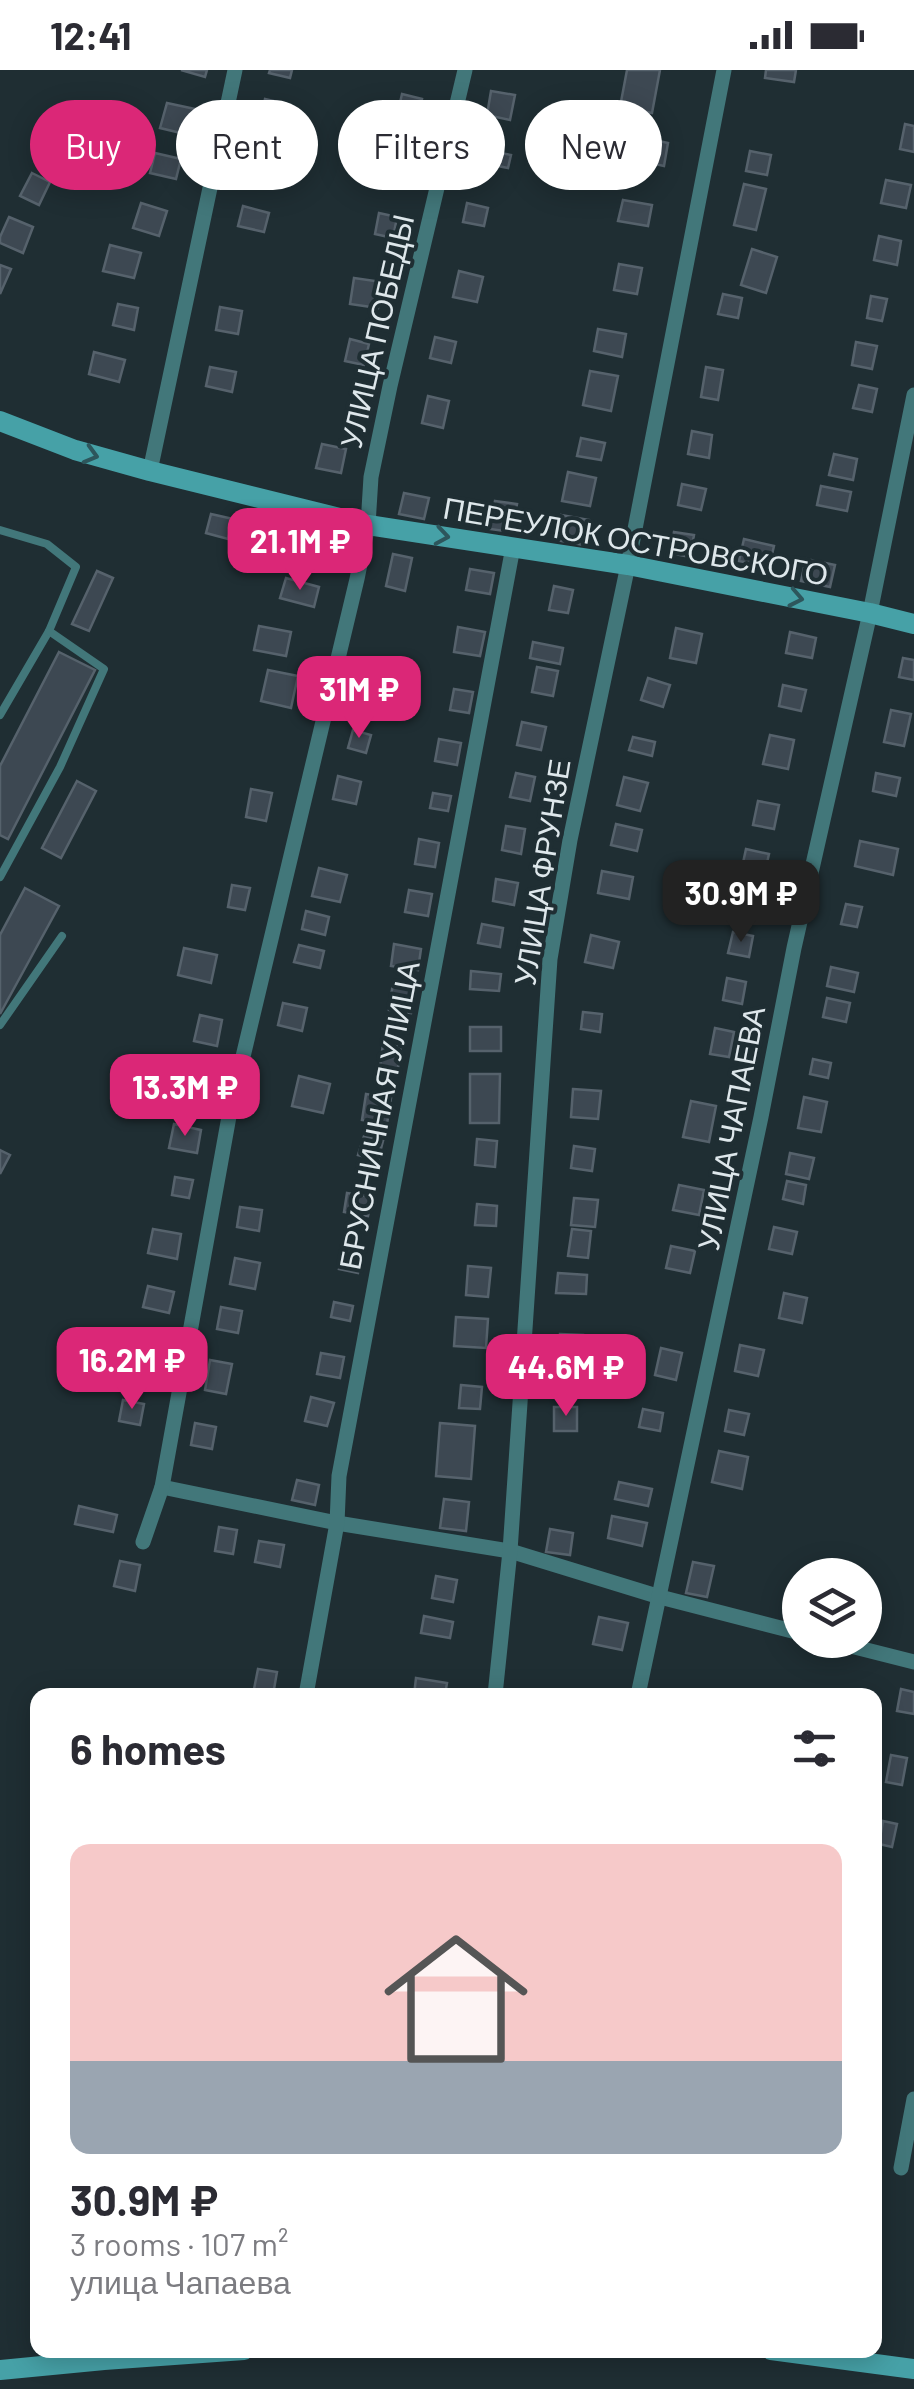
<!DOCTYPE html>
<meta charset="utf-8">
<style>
body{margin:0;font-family:Barlow,sans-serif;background:#f2f2f3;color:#2b2b33;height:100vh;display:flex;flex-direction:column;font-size:38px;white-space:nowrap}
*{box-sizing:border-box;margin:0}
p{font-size:32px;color:#7c7c81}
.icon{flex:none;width:55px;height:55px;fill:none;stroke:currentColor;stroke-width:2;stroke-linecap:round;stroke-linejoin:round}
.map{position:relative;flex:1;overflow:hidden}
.sheet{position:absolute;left:30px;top:1618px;width:852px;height:670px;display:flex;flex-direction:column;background:#fff;border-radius:20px;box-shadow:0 5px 25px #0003}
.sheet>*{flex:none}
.hud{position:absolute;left:30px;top:30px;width:855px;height:90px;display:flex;gap:20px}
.controls{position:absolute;left:782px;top:1488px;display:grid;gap:20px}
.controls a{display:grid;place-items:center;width:100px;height:100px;border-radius:50%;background:#fff;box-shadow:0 5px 25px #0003;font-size:50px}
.price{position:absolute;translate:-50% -85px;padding:0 22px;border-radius:20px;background:#db2777;color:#fff;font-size:32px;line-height:65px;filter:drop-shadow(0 2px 5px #0008)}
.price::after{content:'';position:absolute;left:50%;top:60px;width:30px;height:22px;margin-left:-15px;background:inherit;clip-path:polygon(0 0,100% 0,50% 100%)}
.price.selected{background:#222;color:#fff}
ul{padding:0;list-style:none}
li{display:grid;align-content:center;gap:20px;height:530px;padding:0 40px}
li span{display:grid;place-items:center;height:310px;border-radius:20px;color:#555}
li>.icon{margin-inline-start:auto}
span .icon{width:180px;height:180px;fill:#fffc;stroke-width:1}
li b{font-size:42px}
h2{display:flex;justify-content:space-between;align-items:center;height:120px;padding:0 40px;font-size:42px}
.tag{padding:0 35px;border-radius:45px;background:#fff;box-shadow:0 5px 25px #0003;font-size:35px;line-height:90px}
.tag.selected{background:#db2777;color:#fff}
.status{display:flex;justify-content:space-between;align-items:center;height:70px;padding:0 50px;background:#fff;direction:ltr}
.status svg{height:28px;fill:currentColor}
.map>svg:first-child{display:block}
</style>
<div class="status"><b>12:41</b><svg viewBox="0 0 49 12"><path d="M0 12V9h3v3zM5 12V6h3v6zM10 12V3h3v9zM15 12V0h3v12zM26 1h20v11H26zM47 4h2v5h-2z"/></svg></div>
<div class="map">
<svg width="914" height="2319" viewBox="0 0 914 2319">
<rect width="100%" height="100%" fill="#1f2e33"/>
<g fill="#3d4852" stroke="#56626c" stroke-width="2.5">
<path d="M181,0H207L205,7Z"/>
<path d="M270,0H292L290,8L269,3Z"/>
<path d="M627,0H660L652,43L620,37Z"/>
<path d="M766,0H796L794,12L765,8Z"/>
<path d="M491,21L515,25L510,50L487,45Z"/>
<path d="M402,24L422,29L416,54L396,50Z"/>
<path d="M265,29L286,34L282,52L261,47Z"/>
<path d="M167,33L195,39L189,65L160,58Z"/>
<path d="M905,54L914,56V82L900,79Z"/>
<path d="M645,68L668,73L664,96L641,91Z"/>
<path d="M393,73L412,77L408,100L389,96Z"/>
<path d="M480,79L511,85L508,98L477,92Z"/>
<path d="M750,81L771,85L767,105L746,101Z"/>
<path d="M155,83L181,89L176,109L150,103Z"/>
<path d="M32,103L50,112L39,135L20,126Z"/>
<path d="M886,110L911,115L906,138L881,133Z"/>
<path d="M744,114L766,119L756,160L734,155Z"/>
<path d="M623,130L652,135L648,156L618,151Z"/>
<path d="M141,133L167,141L159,166L133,158Z"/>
<path d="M467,133L488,138L484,156L463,152Z"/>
<path d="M243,136L269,143L264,162L238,156Z"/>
<path d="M379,143L397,147L393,168L375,164Z"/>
<path d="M9,147L33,157L23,183L0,173V167Z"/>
<path d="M879,166L901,171L897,195L874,190Z"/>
<path d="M110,175L141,183L134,208L103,201Z"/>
<path d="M752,179L777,187L766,223L741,215Z"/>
<path d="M619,194L642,198L637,224L614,220Z"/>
<path d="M0,195L11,199L0,224Z"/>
<path d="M459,201L483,207L477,232L453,227Z"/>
<path d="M354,208L382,212L378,238L350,234Z"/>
<path d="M723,224L742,228L738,248L718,244Z"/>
<path d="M871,226L887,229L882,251L867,248Z"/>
<path d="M118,234L138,238L134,260L113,255Z"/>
<path d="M220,237L242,241L238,264L216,260Z"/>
<path d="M598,259L626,264L622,287L594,281Z"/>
<path d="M435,267L456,272L451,293L430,288Z"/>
<path d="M350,269L369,274L364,295L345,291Z"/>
<path d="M856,272L877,276L872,299L852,295Z"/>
<path d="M94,282L125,290L119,312L89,304Z"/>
<path d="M210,297L236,302L232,322L206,316Z"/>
<path d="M706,297L723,300L718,330L701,327Z"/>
<path d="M590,301L618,306L611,341L583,335Z"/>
<path d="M859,315L877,319L872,342L853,338Z"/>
<path d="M428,326L449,331L443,358L422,353Z"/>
<path d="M692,361L712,365L709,388L688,384Z"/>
<path d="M581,368L605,373L601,390L577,386Z"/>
<path d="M322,374L346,379L341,403L316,398Z"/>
<path d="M834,384L857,389L853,410L829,405Z"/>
<path d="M568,402L596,408L590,436L562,431Z"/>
<path d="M682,414L706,419L701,440L678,435Z"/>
<path d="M821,416L851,422L847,441L817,435Z"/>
<path d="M404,423L429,428L424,449L399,444Z"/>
<path d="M495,431L517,434L512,462L490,459Z"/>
<path d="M211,444L233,449L228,469L206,463Z"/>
<path d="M561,445L589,450L584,475L556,470Z"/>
<path d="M674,462L694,465L690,487L670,483Z"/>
<path d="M305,465L328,470L325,488L302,483Z"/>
<path d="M744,469L774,476L769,497L739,491Z"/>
<path d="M393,484L412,488L405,521L386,516Z"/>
<path d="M806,489L835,495L830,517L801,511Z"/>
<path d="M470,499L494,503L490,524L466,520Z"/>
<path d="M97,501L113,508L89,561L72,554Z"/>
<path d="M286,508L319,517L314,537L280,528Z"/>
<path d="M554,516L573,520L568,543L549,540Z"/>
<path d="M259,556L291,562L286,586L254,580Z"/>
<path d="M458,557L485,562L480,586L454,582Z"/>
<path d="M676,558L702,564L696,593L670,588Z"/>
<path d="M790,562L816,568L812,588L786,583Z"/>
<path d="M533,572L563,578L560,594L530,588Z"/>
<path d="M59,582L95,600L8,769L0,765V696Z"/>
<path d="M903,588L914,590V610L899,607Z"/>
<path d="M537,597L558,601L553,626L532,622Z"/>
<path d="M268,600L298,606L291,638L261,631Z"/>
<path d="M648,608L670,615L663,637L641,630Z"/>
<path d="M364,611L387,618L380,644L356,637Z"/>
<path d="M783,615L806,620L801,641L779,636Z"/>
<path d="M454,619L473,622L469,643L450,640Z"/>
<path d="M891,640L911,644L904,676L884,672Z"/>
<path d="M522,652L546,657L541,680L517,675Z"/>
<path d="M353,660L371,665L366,683L348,678Z"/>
<path d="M770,665L794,670L788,699L763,694Z"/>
<path d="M633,667L655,672L652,686L629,680Z"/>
<path d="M439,669L461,673L457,695L435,691Z"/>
<path d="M516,703L535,707L530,731L510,727Z"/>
<path d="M876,703L900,708L896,726L873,721Z"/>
<path d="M338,706L361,712L356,734L333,729Z"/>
<path d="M624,707L648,713L640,741L617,735Z"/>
<path d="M77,711L96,721L61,788L42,778Z"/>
<path d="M251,719L272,723L266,751L246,747Z"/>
<path d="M433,723L451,726L448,741L430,738Z"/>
<path d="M758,731L779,735L774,759L753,755Z"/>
<path d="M616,754L642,760L637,781L611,775Z"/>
<path d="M506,756L525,759L521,784L502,780Z"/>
<path d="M419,769L439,773L435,797L415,794Z"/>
<path d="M860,771L898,779L893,805L855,796Z"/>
<path d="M746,779L769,784L764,806L741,802Z"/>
<path d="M319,798L347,805L340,832L312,826Z"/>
<path d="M602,801L633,807L629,829L598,823Z"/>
<path d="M496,809L518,813L514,835L493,831Z"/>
<path d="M232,815L250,818L245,840L228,837Z"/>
<path d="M25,818L59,836L0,944V865Z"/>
<path d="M409,820L432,824L428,846L405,842Z"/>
<path d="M846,834L862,837L857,857L841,854Z"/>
<path d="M306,841L329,847L325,865L302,859Z"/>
<path d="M482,854L503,858L500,877L478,873Z"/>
<path d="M733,862L753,866L749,887L728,883Z"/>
<path d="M591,865L619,872L613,898L585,892Z"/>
<path d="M394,874L421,879L418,900L391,896Z"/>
<path d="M299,875L324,881L320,898L294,892Z"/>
<path d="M184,878L217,885L211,913L178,905Z"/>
<path d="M831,897L858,903L854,922L827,916Z"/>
<path d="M471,901L501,904L499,921L470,919Z"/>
<path d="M727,908L746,912L742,934L723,930Z"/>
<path d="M393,913L415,916L411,943L389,940Z"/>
<path d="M827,928L850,933L846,952L823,947Z"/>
<path d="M283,933L307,938L302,961L278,955Z"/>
<path d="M583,942L602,944L600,962L581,959Z"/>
<path d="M200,945L222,950L217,976L194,971Z"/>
<rect x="470" y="957" width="31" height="24"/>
<path d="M715,958L734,962L729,987L710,984Z"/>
<path d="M383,974L401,977L398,998L380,996Z"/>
<path d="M813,989L831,993L828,1008L810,1004Z"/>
<path d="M470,1004H500L499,1053H470Z"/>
<path d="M187,1006L211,1011L207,1032L182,1027Z"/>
<path d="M299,1006L330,1014L323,1043L292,1036Z"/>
<path d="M573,1019L601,1021L598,1049L571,1047Z"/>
<path d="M366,1024L391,1028L387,1054L362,1050Z"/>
<path d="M804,1027L827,1032L821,1062L798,1058Z"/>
<path d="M691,1031L716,1036L709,1072L683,1067Z"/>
<path d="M174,1054L201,1060L197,1083L169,1078Z"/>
<path d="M364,1066L383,1071L378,1090L358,1085Z"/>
<path d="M477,1069L497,1071L495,1097L475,1095Z"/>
<path d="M574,1076L595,1079L592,1101L571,1098Z"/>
<path d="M0,1080L10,1085L0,1104Z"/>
<path d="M790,1083L814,1088L809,1109L786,1104Z"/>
<path d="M175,1107L193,1110L189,1128L172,1125Z"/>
<path d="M787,1111L806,1115L803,1134L783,1129Z"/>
<path d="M679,1115L704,1120L699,1145L673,1140Z"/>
<path d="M347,1123L372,1127L368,1146L344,1142Z"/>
<path d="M574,1128L598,1130L595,1157L571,1155Z"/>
<path d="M477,1134L497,1136L496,1156L475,1155Z"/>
<path d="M240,1137L262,1140L259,1161L237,1157Z"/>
<path d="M774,1157L797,1162L792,1184L769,1179Z"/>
<path d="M153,1159L181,1164L177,1189L148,1183Z"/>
<path d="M572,1159L591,1161L588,1188L568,1186Z"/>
<path d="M671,1176L695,1181L690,1203L666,1198Z"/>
<path d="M344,1178L363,1182L358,1203L339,1199Z"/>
<path d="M235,1188L260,1193L255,1219L230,1214Z"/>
<path d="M468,1196L491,1198L488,1227L466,1225Z"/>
<path d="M558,1203L587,1205L586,1224L556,1223Z"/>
<path d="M148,1216L174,1222L169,1243L143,1237Z"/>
<path d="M784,1223L807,1228L802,1253L779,1248Z"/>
<path d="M334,1232L353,1236L350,1251L331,1247Z"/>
<path d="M221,1237L242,1241L238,1263L217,1259Z"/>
<path d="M456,1247L488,1249L486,1278L454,1276Z"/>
<path d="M560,1264L583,1265L582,1290L559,1289Z"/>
<path d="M740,1275L764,1280L758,1306L735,1301Z"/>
<path d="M131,1277L156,1283L150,1307L125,1302Z"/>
<path d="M661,1278L682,1283L676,1310L655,1305Z"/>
<path d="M321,1283L344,1287L340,1308L317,1304Z"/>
<path d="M210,1290L232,1294L226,1324L205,1320Z"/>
<path d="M461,1315L482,1317L480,1339L459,1338Z"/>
<path d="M311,1327L334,1333L327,1356L305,1351Z"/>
<path d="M123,1330L144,1334L140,1355L119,1351Z"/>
<rect x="554" y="1337" width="23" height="24"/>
<path d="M643,1339L663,1343L660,1361L639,1357Z"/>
<path d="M729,1340L749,1344L744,1365L725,1361Z"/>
<path d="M195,1353L216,1357L212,1379L191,1375Z"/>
<path d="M440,1353L475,1356L471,1409L436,1406Z"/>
<path d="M719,1381L748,1387L742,1419L712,1412Z"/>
<path d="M297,1410L319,1415L315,1435L292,1430Z"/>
<path d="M619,1412L652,1419L648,1436L615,1429Z"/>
<path d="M444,1429L469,1432L466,1461L440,1458Z"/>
<path d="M79,1436L117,1445L113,1462L75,1454Z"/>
<path d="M612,1446L647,1453L642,1476L608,1468Z"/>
<path d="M219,1457L237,1460L233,1484L215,1481Z"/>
<path d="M550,1459L573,1463L570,1485L546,1482Z"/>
<path d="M259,1471L284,1475L280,1497L255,1492Z"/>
<path d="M120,1491L140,1495L135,1521L114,1516Z"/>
<path d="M693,1492L714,1496L707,1527L686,1523Z"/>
<path d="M436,1506L457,1510L453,1532L432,1528Z"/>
<path d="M424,1546L453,1552L450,1568L421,1563Z"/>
<path d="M599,1547L628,1553L622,1580L593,1574Z"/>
<path d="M258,1599L277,1602L273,1625L253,1624Z"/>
<path d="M416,1608L447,1613L445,1625H414Z"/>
<path d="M901,1619L914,1622V1644L897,1641Z"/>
<path d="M891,1685L907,1688L902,1715L886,1712Z"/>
<path d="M883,1751L897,1754L892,1777L879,1774Z"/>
</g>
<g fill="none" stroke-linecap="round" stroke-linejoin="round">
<g stroke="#42777a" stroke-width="8">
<path d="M0,460L47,474L76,497L49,561L0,645"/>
<path d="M0,807L60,697L104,599L49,561"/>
<path d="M0,955L62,866"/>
</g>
<g stroke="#42777a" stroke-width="15">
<path d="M150,401L235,0"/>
<path d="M162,1417L337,1453L510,1481L660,1527L800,1563"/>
<path d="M143,1472L162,1417L230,1041L357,509L368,455L371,407L390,316L465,0"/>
<path d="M827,1570L914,1592"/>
<path d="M306,1625L337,1453L339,1406L513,477"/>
<path d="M495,1625L510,1481L550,889L570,770L628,495L724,0"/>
<path d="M638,1625L761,1047L794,878L870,543L914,325"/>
<path d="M901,2098L914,2029"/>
</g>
<g stroke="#46a1a7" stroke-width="20">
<path d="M0,351L75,380L150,401L368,455L628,495L870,543L914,554"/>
<path d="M771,2280L914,2299"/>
<path d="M0,2300L104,2290L244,2280"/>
</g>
</g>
<defs><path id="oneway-chevron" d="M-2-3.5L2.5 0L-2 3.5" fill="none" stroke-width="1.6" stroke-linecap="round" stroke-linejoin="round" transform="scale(2.5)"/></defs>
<g stroke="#2d565c">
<use href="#oneway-chevron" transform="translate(91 385) rotate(16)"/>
<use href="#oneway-chevron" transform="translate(442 466) rotate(9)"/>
<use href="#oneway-chevron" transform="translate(796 528) rotate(11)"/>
</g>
<g text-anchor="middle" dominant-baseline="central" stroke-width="8" stroke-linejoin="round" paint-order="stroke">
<g font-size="30" fill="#dee7eb" stroke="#1f2e33">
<text transform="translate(376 261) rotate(-77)">УЛИЦА ПОБЕДЫ</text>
<text transform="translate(636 470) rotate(10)">ПЕРЕУЛОК ОСТРОВСКОГО</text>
<text transform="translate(541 802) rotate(-81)">УЛИЦА ФРУНЗЕ</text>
<text transform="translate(378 1045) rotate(-79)">БРУСНИЧНАЯ УЛИЦА</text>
<text transform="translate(730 1058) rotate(-79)">УЛИЦА ЧАПАЕВА</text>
</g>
</g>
</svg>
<div class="controls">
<a><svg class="icon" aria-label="layers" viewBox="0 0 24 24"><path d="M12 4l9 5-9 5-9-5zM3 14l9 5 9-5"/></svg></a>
</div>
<b class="price" style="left:300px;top:523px">21.1M ₽</b>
<b class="price" style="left:359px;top:671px">31M ₽</b>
<b class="price selected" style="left:741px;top:875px">30.9M ₽</b>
<b class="price" style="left:185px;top:1069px">13.3M ₽</b>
<b class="price" style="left:132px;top:1342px">16.2M ₽</b>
<b class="price" style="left:566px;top:1349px">44.6M ₽</b>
<div class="hud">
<a class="tag selected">Buy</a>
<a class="tag">Rent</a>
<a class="tag">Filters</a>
<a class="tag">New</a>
</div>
<section class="sheet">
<h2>6 homes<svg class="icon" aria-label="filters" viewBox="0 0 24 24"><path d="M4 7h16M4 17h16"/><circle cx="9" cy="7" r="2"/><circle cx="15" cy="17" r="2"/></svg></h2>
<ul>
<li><span style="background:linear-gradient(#f6c9c9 70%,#9aa5b1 0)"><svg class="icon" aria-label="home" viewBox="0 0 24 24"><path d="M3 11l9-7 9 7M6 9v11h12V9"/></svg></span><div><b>30.9M ₽</b><p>3 rooms · 107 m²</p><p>улица Чапаева</p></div></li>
</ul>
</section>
</div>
